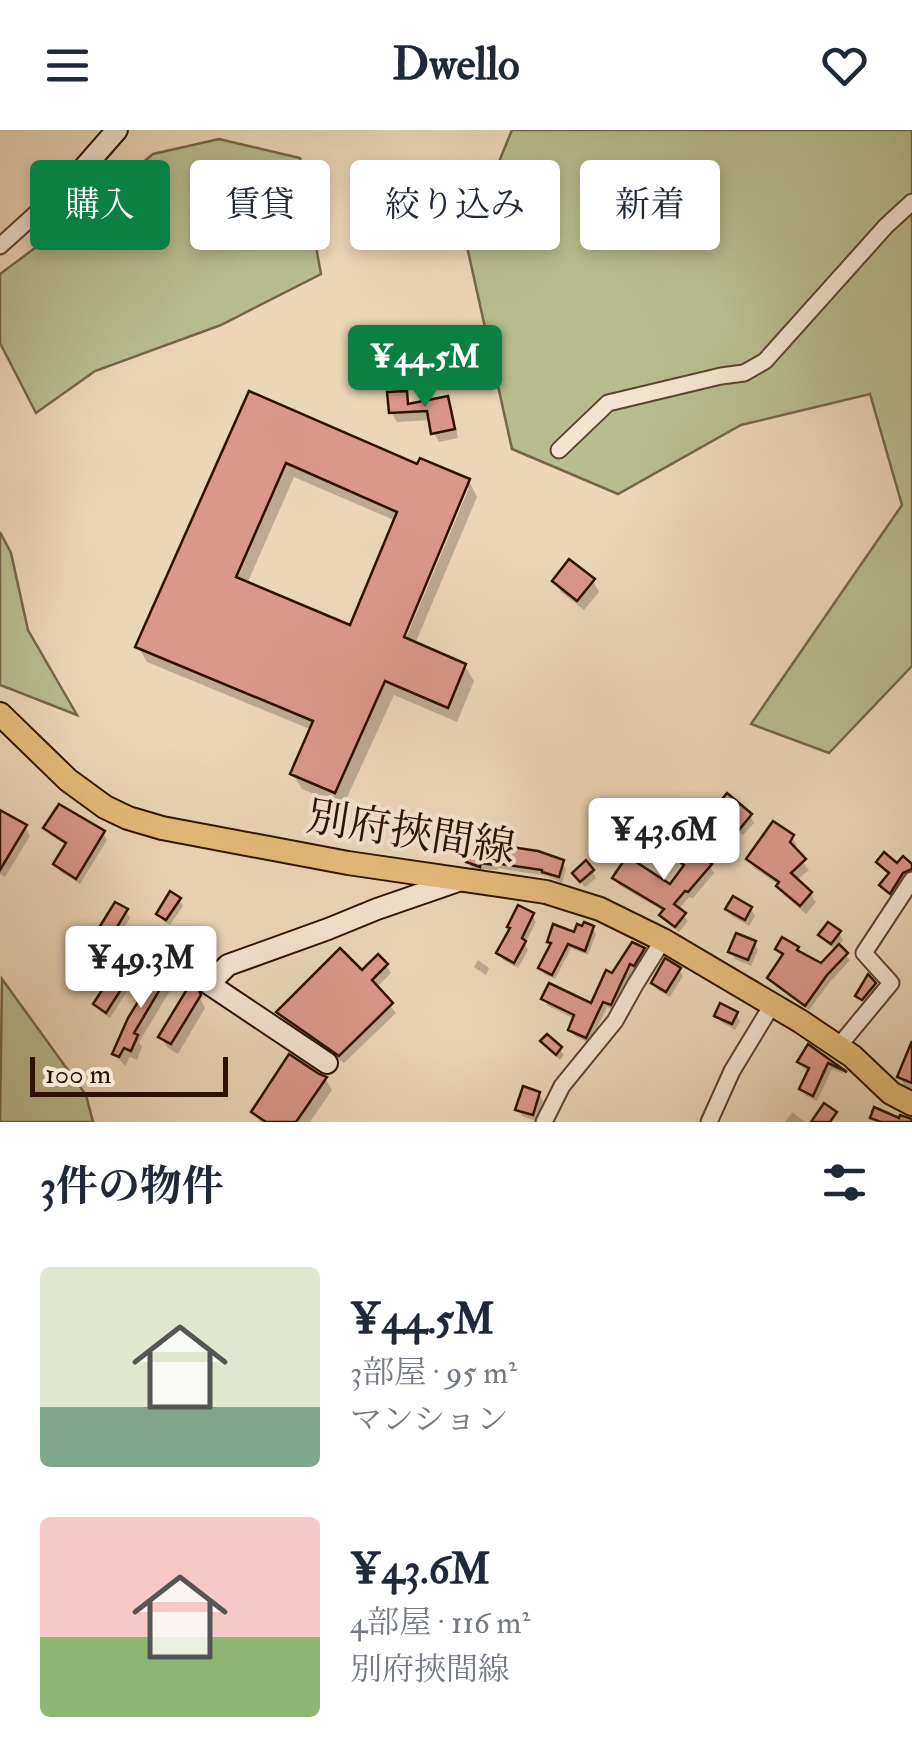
<!DOCTYPE html>
<html lang="ja">
<meta charset="utf-8">
<style>
body{margin:0;font-family:"IM FELL Double Pica","Noto Serif JP",serif;background:#f2f2f3;color:#1f2937;height:100vh;display:flex;flex-direction:column;font-size:38px;white-space:nowrap}
*{box-sizing:border-box;margin:0}
p{font-size:32px;color:#747a83}
.icon{flex:none;width:55px;height:55px;fill:none;stroke:currentColor;stroke-width:2;stroke-linecap:round;stroke-linejoin:round}
.map{position:relative;height:992px;overflow:hidden}
.details{display:flex;flex-direction:column;background:#fff;flex:1}
.details>*{flex:none}
.banner{position:absolute;left:30px;top:30px;width:852px;height:90px;display:flex;gap:20px}
.scale{position:absolute;left:30px;bottom:25px;width:198px;box-sizing:border-box;padding-left:10px;border:5px solid #2e1101;border-top:0;font-size:28px;line-height:35px;white-space:nowrap;color:#2e1101;-webkit-text-stroke:8px #f2e4cf;paint-order:stroke}
.price{position:absolute;translate:-50% -85px;padding:0 22px;border-radius:10px;background:#fff;color:#222;font-size:32px;line-height:65px;filter:drop-shadow(0 2px 5px #0008)}
.price::after{content:'';position:absolute;left:50%;top:60px;width:30px;height:22px;margin-left:-15px;background:inherit;clip-path:polygon(0 0,100% 0,50% 100%)}
.price.on{background:#0b8043;color:#fff}
ul{padding:0;list-style:none}
li{display:flex;align-items:center;gap:30px;height:250px;padding:0 40px}
li span{display:grid;place-items:center;flex:none;width:280px;height:200px;border-radius:10px;color:#555}
li>.icon{margin-inline-start:auto}
span .icon{width:120px;height:120px;fill:#fffc;stroke-width:1}
li b{font-size:42px}
h2{display:flex;justify-content:space-between;align-items:center;height:120px;padding:0 40px;font-size:42px}
.chip{padding:0 35px;border-radius:10px;background:#fff;box-shadow:0 5px 15px #0003;font-size:35px;line-height:90px}
.chip.on{background:#0b8043;color:#fff}
header{display:flex;justify-content:space-between;align-items:center;height:130px;padding:0 40px;background:#fff;font-size:45px;font-weight:700}
.map>svg:first-child{display:block}
</style>
<header><svg class="icon" aria-label="menu" viewBox="0 0 24 24"><path d="M4 6h16M4 12h16M4 18h16"/></svg>Dwello<svg class="icon" aria-label="heart" viewBox="0 0 24 24"><path d="M12 20l-8-8c-3-5 5-10 8-4 3-6 11-1 8 4z"/></svg></header>
<div class="map">
<svg width="912" height="992" viewBox="0 0 912 992">
<rect width="100%" height="100%" fill="#ebd6b5"/>
<filter id="stains"><feTurbulence type="fractalNoise" baseFrequency=".002" numOctaves="4"/><feColorMatrix values="0 0 0 0 .2 0 0 0 0 .09 0 0 0 0 .02 0 0 0 .5 -.17"/></filter>
<radialGradient id="worn" r=".72"><stop offset=".6" stop-color="#630" stop-opacity="0"/><stop offset="1" stop-color="#630" stop-opacity=".3"/></radialGradient>
<g fill="#b8bd8d" stroke="#736747" stroke-width="2.5">
<path d="M512,0H912V536L829,623L751,594L902,375L870,264L741,295L618,364L512,319L466,112Z"/>
<path d="M219,9L300,28L321,144L221,195L95,241L36,283L0,213V144L94,74L153,24Z"/>
<path d="M0,402L11,423L28,500L77,585L0,555Z"/>
<path d="M2,849L86,965L93,992H0Z"/>
</g>
<g fill="#0003" fill-rule="evenodd">
<path d="M250,264L419,338L469,351L477,367L415,514L465,536L474,551L457,592L394,565L343,676L302,659L293,644L312,600L147,532L138,517ZM294,347L396,391L351,498L247,454ZM464,358H469L401,520L397,518Z"/>
<path d="M406,264L411,276L447,269L452,278L458,308L439,312L434,303L431,290L397,292L391,282Z"/>
<path d="M555,451H593L599,462L584,480L561,462Z"/>
<path d="M717,679L750,686L754,693L743,705L721,686Z"/>
<path d="M0,683L25,697L30,706L5,747L0,744Z"/>
<path d="M46,698L103,703L107,710L80,754L60,741L56,734L68,716L50,705Z"/>
<path d="M792,707L797,716L794,721L809,740L796,751L810,763L816,772L806,784L784,765L779,755L754,738L749,729Z"/>
<path d="M468,732H562L566,739L562,753L547,746L498,738V740L484,739L483,742L472,738Z"/>
<path d="M879,733L912,737V747L894,768L882,755L890,745Z"/>
<path d="M710,736L714,743L693,768L689,767L678,780L688,791L679,802L666,792L662,786L665,782L619,755L615,748L670,757L686,737Z"/>
<path d="M592,741L596,748L585,757L579,750Z"/>
<path d="M179,770L183,776L170,795L163,791L159,784Z"/>
<path d="M728,779H751L755,786L749,796L732,786Z"/>
<path d="M126,781L130,788L107,825L97,819L93,812Z"/>
<path d="M532,785L536,792L525,814L528,820L518,838L503,830L499,823Z"/>
<path d="M593,798L596,804L588,825L571,818L555,849L544,844L541,838L552,816L550,812Z"/>
<path d="M839,803L843,810L838,817L850,830L830,852L809,880L773,854L770,848L784,827L778,819H797L801,825L822,836L836,820L825,812L821,805Z"/>
<path d="M754,813L758,820L751,836L735,829L731,822Z"/>
<path d="M643,820L647,826L638,841L634,839L615,881L607,877L590,913L575,906L571,899L575,889L548,876L544,869L592,876L613,846Z"/>
<path d="M143,823L147,830L110,888L100,881L96,875Z"/>
<path d="M187,828L211,829L215,836L206,847L191,835Z"/>
<path d="M478,830L489,838L486,845L474,837Z"/>
<path d="M386,835L391,843L376,858L396,883L344,933L284,891L279,883L362,843Z"/>
<path d="M679,840L683,846L670,867L658,860L654,853Z"/>
<path d="M170,841L176,851L139,912L142,917L137,930L130,927L125,936L115,924Z"/>
<path d="M194,855L205,878L178,924L168,918L161,907Z"/>
<path d="M874,855L878,862L866,876L858,866Z"/>
<path d="M736,884L740,891L735,900L721,892L717,886Z"/>
<path d="M543,912L560,919L564,925L560,930L547,918Z"/>
<path d="M808,918L846,945L832,939L817,971L806,966L802,959L810,942L804,939L800,932Z"/>
<path d="M912,924V960L906,958L900,947Z"/>
<path d="M325,949L332,960L310,992H260L254,982Z"/>
<path d="M539,964L543,971L536,991L522,986L518,979Z"/>
<path d="M792,982L805,992H785Z"/>
</g>
<g fill="#da9888" stroke="#2e1101" stroke-width="2.5" fill-rule="evenodd">
<path d="M249,261L417,334L420,328L470,349L404,507L466,534L448,578L385,551L335,663L290,644L313,591L135,517ZM286,333L397,382L350,495L236,447Z"/>
<path d="M407,261L408,274L448,266L455,299L431,304L427,281L389,283L387,262Z"/>
<path d="M569,429L595,449L577,471L552,451Z"/>
<path d="M727,663L752,684L739,700L714,679Z"/>
<path d="M59,674L105,701L76,749L53,734L66,713L43,698Z"/>
<path d="M0,680L27,695L0,740Z"/>
<path d="M773,691L794,705L790,712L806,729L791,743L812,762L800,776L776,756L779,752L746,729Z"/>
<path d="M472,711L538,721L564,730L559,747L542,742V740L495,733V735L481,733L480,737L466,732Z"/>
<path d="M691,718L712,734L688,762L685,761L674,774L686,783L675,797L659,785L664,779L612,748L627,726L670,754L684,735L680,732Z"/>
<path d="M884,722L897,733L903,726L912,734V739L903,743L890,764L879,755L889,743L876,732Z"/>
<path d="M586,730L594,740L580,752L572,743Z"/>
<path d="M170,761L181,768L166,790L156,784Z"/>
<path d="M733,766L752,777L745,790L725,779Z"/>
<path d="M115,772L128,779L103,820L90,812Z"/>
<path d="M518,775L534,783L522,808L526,811L514,833L496,823L510,798L507,797Z"/>
<path d="M584,792L594,796L585,821L568,814L552,845L538,838L551,813L547,812L553,794L574,802L577,794L582,796Z"/>
<path d="M828,792L841,801L831,814L818,805Z"/>
<path d="M736,803L756,811L748,830L728,822Z"/>
<path d="M782,807L799,817L797,820L821,833L839,814L848,823L827,845L805,876L767,848L783,824L775,819Z"/>
<path d="M632,812L645,818L634,836L630,834L611,875L603,872L586,908L568,900L574,885L541,869L549,853L591,873L606,840L612,843Z"/>
<path d="M196,813L213,828L202,842L184,827Z"/>
<path d="M135,815L145,822L106,883L93,874L112,845L115,846Z"/>
<path d="M340,818L362,840L378,824L388,834L372,850L393,873L339,926L276,882Z"/>
<path d="M665,828L681,838L666,862L651,853Z"/>
<path d="M162,833L172,839L134,903L138,905L131,921L124,918L119,927L112,924L128,888Z"/>
<path d="M868,844L876,853L862,870L855,866Z"/>
<path d="M192,851L196,853L201,865L171,914L158,907Z"/>
<path d="M720,873L738,882L732,894L714,886Z"/>
<path d="M547,904L562,917L556,925L540,911Z"/>
<path d="M912,911V953L897,947Z"/>
<path d="M808,914L847,942L828,933L813,966L799,959L809,938L797,932Z"/>
<path d="M289,924L319,944L327,947L296,992H266L251,982Z"/>
<path d="M523,956L540,962L533,985L515,980Z"/>
<path d="M824,973L837,982L830,992H811Z"/>
<path d="M874,977L899,988L900,985L912,989V992H881L870,988Z"/>
</g>
<g fill="none" stroke-linecap="round" stroke-linejoin="round">
<defs>
<g id="street">
<path d="M0,116L75,48"/>
<path d="M559,320L608,273L721,246L744,243L765,231L886,96L912,72"/>
<path d="M838,917L891,853L864,823L912,750"/>
<path d="M544,992L562,956L615,891L635,855L663,810"/>
<path d="M709,992L732,941L772,875"/>
</g>
<g id="secondary">
<path d="M75,48L117,0"/>
<path d="M327,933L209,854L228,835L328,799L377,779L461,750"/>
</g>
<path id="primary" d="M0,584L68,650L105,677L128,688L162,698L348,733L546,762L600,779L663,810L800,891L852,926L891,963L912,974"/>
</defs>
<use href="#street" stroke="#5d422e" stroke-width="19"/>
<use href="#secondary" stroke="#2e1101" stroke-width="24"/>
<use href="#primary" stroke="#2e1101" stroke-width="26"/>
<use href="#street" stroke="#f2e4cf" stroke-width="15"/>
<use href="#secondary" stroke="#f2e4cf" stroke-width="20"/>
<use href="#primary" stroke="#e6bb7a" stroke-width="22"/>
</g>
<g text-anchor="middle" dominant-baseline="central" stroke-width="8" stroke-linejoin="round" paint-order="stroke">
<g font-size="42" fill="#2e1101" stroke="#f2e4cf">
<text transform="translate(411 703) rotate(9)">別府挾間線</text>
</g>
</g>
<rect width="100%" height="100%" filter="url(#stains)"/>
<rect width="100%" height="100%" fill="url(#worn)"/>
</svg>
<div class="scale">100 m</div>
<b class="price on" style="left:425px;top:280px">¥44.5M</b>
<b class="price" style="left:664px;top:753px">¥43.6M</b>
<b class="price" style="left:141px;top:881px">¥49.3M</b>
<div class="banner">
<a class="chip on">購入</a>
<a class="chip">賃貸</a>
<a class="chip">絞り込み</a>
<a class="chip">新着</a>
</div>
</div>
<section class="details">
<h2>3件の物件<svg class="icon" aria-label="filters" viewBox="0 0 24 24"><path d="M4 7h16M4 17h16"/><circle cx="9" cy="7" r="2"/><circle cx="15" cy="17" r="2"/></svg></h2>
<ul>
<li><span style="background:linear-gradient(#dfe7d0 70%,#7fa58c 0)"><svg class="icon" aria-label="home" viewBox="0 0 24 24"><path d="M3 11l9-7 9 7M6 9v11h12V9"/></svg></span><div><b>¥44.5M</b><p>3部屋 · 95 m²</p><p>マンション</p></div></li>
<li><span style="background:linear-gradient(#f6c9c9 60%,#8fb573 0)"><svg class="icon" aria-label="home" viewBox="0 0 24 24"><path d="M3 11l9-7 9 7M6 9v11h12V9"/></svg></span><div><b>¥43.6M</b><p>4部屋 · 116 m²</p><p>別府挾間線</p></div></li>
</ul>
</section>
